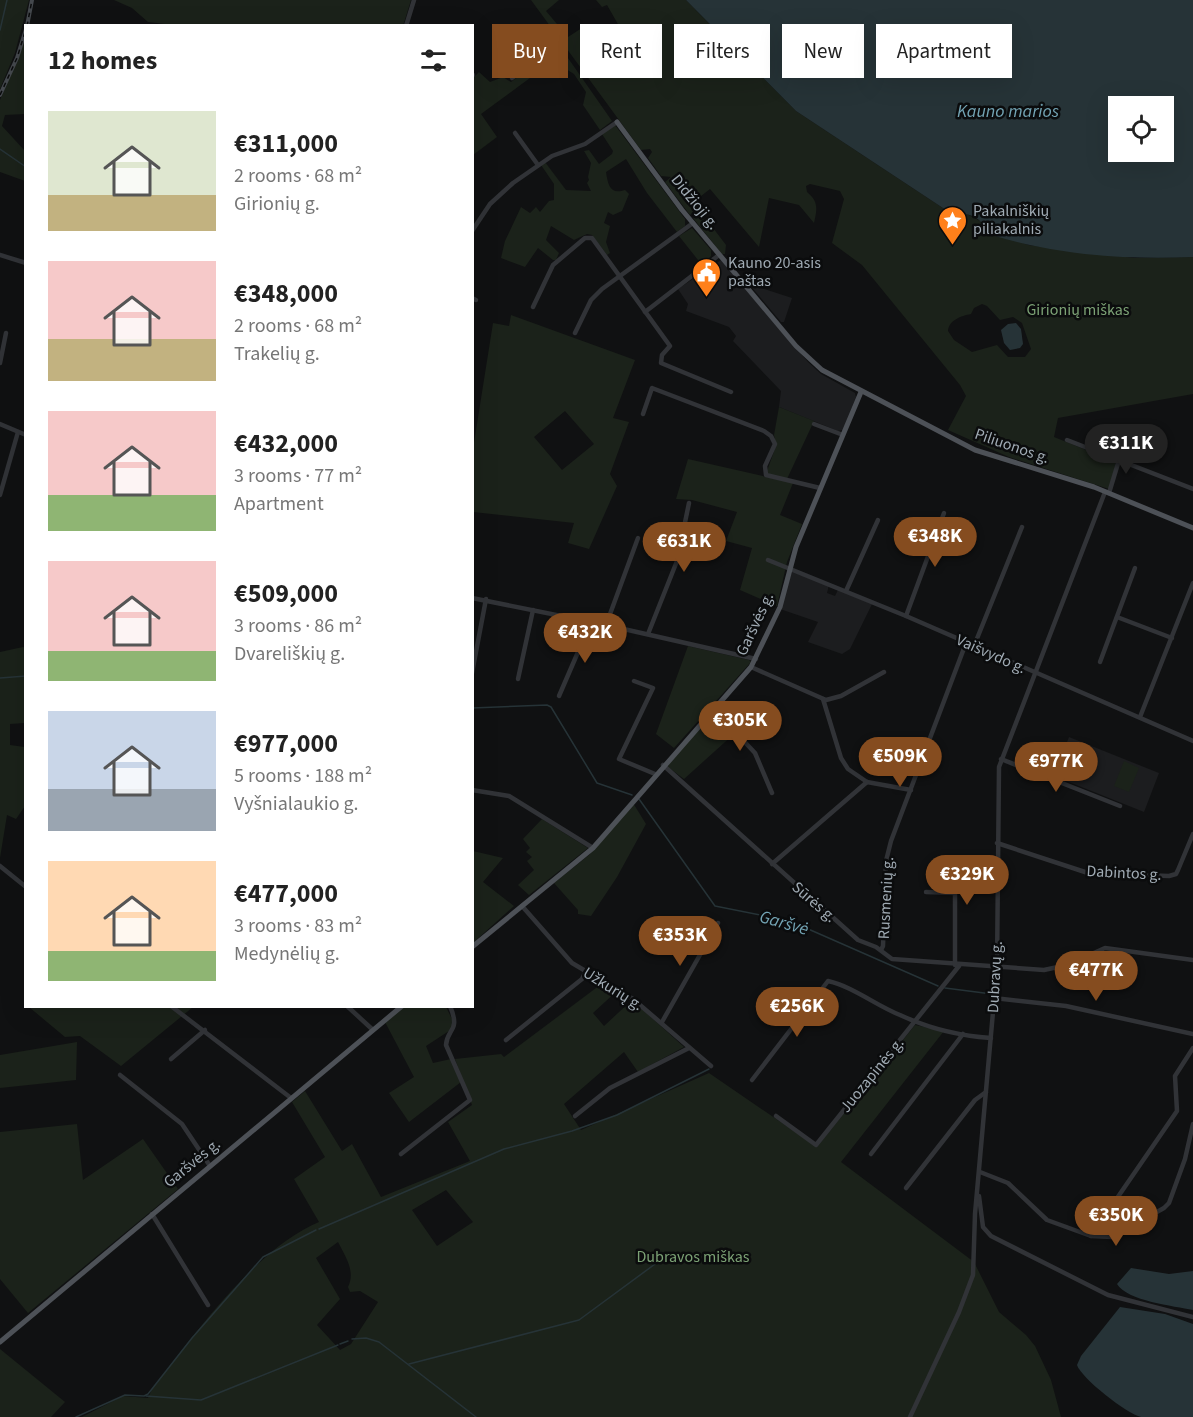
<!DOCTYPE html>
<meta charset="utf-8">
<style>
body{margin:0;font-family:"Source Sans 3",sans-serif;background:#f2f2f2;color:#222;height:100vh;display:flex;flex-direction:column;font-size:22px;white-space:nowrap}
*{box-sizing:border-box;margin:0}
p{font-size:20px;color:#767676}
.icon{flex:none;width:33px;height:33px;fill:none;stroke:currentColor;stroke-width:2;stroke-linecap:round;stroke-linejoin:round}
.map{position:relative;flex:1;overflow:hidden}
.drawer{position:absolute;left:24px;top:24px;width:450px;height:984px;display:flex;flex-direction:column;background:#fff;border-radius:0px;box-shadow:0 6px 24px #0002}
.drawer>*{flex:none}
.hud{position:absolute;left:492px;top:24px;width:570px;height:54px;display:flex;gap:12px}
.controls{position:absolute;left:1108px;top:96px;display:grid;gap:12px}
.controls a{display:grid;place-items:center;width:66px;height:66px;border-radius:0px;background:#fff;box-shadow:0 6px 24px #0002;font-size:30px}
.price{position:absolute;translate:-50% -51px;padding:0 14px;border-radius:21px;background:#854c1f;color:#fff;font-size:20px;line-height:39px;filter:drop-shadow(0 2px 3px #0008)}
.price::after{content:'';position:absolute;left:50%;top:36px;width:18px;height:14px;margin-left:-9px;background:inherit;clip-path:polygon(0 0,100% 0,50% 100%)}
.price.on{background:#222;color:#fff}
ul{padding:0;list-style:none}
li{display:flex;align-items:center;gap:18px;height:150px;padding:0 24px}
li span{display:grid;place-items:center;flex:none;width:168px;height:120px;border-radius:0px;color:#555}
li>.icon{margin-inline-start:auto}
span .icon{width:72px;height:72px;fill:#fffc;stroke-width:1}
li b{font-size:26px}
h2{display:flex;justify-content:space-between;align-items:center;height:72px;padding:0 24px;font-size:26px}
.pill{padding:0 21px;border-radius:0px;background:#fff;box-shadow:0 6px 24px #0002;font-size:21px;line-height:54px}
.pill.on{background:#854c1f;color:#fff}
.map>svg:first-child{display:block}
</style>
<div class="map">
<svg width="1193" height="1417" viewBox="0 0 1193 1417">
<rect width="100%" height="100%" fill="#101112"/>
<g fill="#1c1d1f">
<path d="M721,260L808,362L821,374L855,393L856,397L843,430L838,431L779,407L781,391L733,341L736,336L729,327L686,311L688,304L678,289Z"/>
<path d="M749,284L792,298L784,322H781Z"/>
<path d="M792,572L829,585L827,593L835,596L838,590L872,604L850,649L842,654L808,642L818,622L780,609Z"/>
<path d="M1069,737L1159,773L1144,812L1054,776Z"/>
</g>
<g fill="#1b221a" fill-rule="evenodd">
<path d="M0,0H29L15,53L0,89Z"/>
<path d="M114,0H411L403,26L173,25L148,22L132,8Z"/>
<path d="M531,0H559L546,11L568,37L585,26L593,42L590,47L598,62L627,40L607,5L602,7L596,0H686L796,111L949,212L967,214L980,221L985,228L1028,245L1134,258L1193,257V394L1058,418L1054,437L1116,462L1109,489L1009,457L948,430L966,396L960,385L862,265L832,243L844,199L840,191L810,184L806,186L807,192C819,202 817,209 814,223L799,205L769,198L759,247L710,189L692,203L696,209L690,215L665,182L671,177L661,176L648,158L652,152L650,149L641,150ZM982,304L987,306L1000,320L1013,317L1022,323L1031,349L1025,357H1008L997,345L972,352L954,340L948,331C949,320 961,316 971,314L974,308Z"/>
<path d="M25,39V114L5,115L2,126L25,151V181L0,172V100Z"/>
<path d="M561,48L612,121L600,130L583,105L586,92L574,74L556,63Z"/>
<path d="M535,64L534,75L481,114L497,137L473,155V159V78L479,72L490,82L503,77L511,82Z"/>
<path d="M615,125L685,219V226L677,232L647,193L626,159L606,172C608,185 610,195 625,190L629,194L622,211L613,215L608,212L604,223L610,226L606,242L610,253L607,255L592,235L587,234L574,240L551,226L546,240L559,253L556,260H553L538,248L525,267L501,258L505,241L521,207L530,213L536,207L540,212L549,201L554,200V184L541,165L545,162L566,190L591,191L587,183L589,180L588,177L591,163L584,151L589,150L599,164L612,154L613,151L602,134Z"/>
<path d="M701,210L706,216L703,219L708,225L710,224L726,245L725,254H722L693,218Z"/>
<path d="M692,228L711,250V256L702,265L679,236Z"/>
<path d="M511,315L635,360L613,418L629,422L610,474L617,486L589,549L568,543L574,523L473,512V449L493,323L509,326ZM565,411L594,444L562,470L534,437Z"/>
<path d="M779,407L814,421L787,479L769,475L767,471L776,446L774,435Z"/>
<path d="M688,459L793,483L780,515L802,524L787,562L777,606L740,590L752,548L726,541L737,512L692,500L676,499Z"/>
<path d="M688,646L749,660L751,662L674,748L656,734Z"/>
<path d="M23,647L26,648L25,723L10,724V745L25,747V806L16,819L7,815L0,858V652Z"/>
<path d="M714,712L735,733L684,779L668,767L669,762Z"/>
<path d="M1124,761L1139,768L1129,792L1114,786Z"/>
<path d="M633,803L646,824L617,877L591,916L578,914V910L554,883L589,855Z"/>
<path d="M542,819L588,848L529,895L518,885L534,870L527,861L532,857L526,852L530,848L523,839Z"/>
<path d="M473,851L503,858L483,882L514,906L473,943Z"/>
<path d="M604,982L618,990L593,1013L604,1026L632,1000L684,1047L638,1072L624,1052L564,1104L581,1130L709,1073L817,1147L915,1025L944,1031L841,1162L974,1262L999,1312L1026,1335L1035,1346L1051,1380L1061,1417H82L123,1396L148,1398L152,1389C193,1336 256,1248 319,1222L294,1179L325,1157L292,1102L305,1091L342,1151L352,1144L381,1197L470,1161L448,1122L472,1105L455,1059L501,1054L504,1057ZM446,1190L473,1222L437,1246L412,1210ZM338,1242C345,1256 356,1271 348,1287L350,1292L360,1291L378,1302L351,1344L340,1350L317,1325L340,1299L316,1258Z"/>
<path d="M404,1006L446,1007L452,1019V1029L426,1046L433,1063L451,1059L461,1082L409,1122L389,1093L414,1077L385,1022Z"/>
<path d="M29,1007H193L121,1066L80,1036L65,1037Z"/>
<path d="M77,1042L76,1080L0,1088V1055Z"/>
<path d="M77,1124L83,1180L143,1139L178,1189L28,1313L0,1279V1132Z"/>
<path d="M0,1349L65,1402L51,1417H0Z"/>
</g>
<g fill="#263337" fill-rule="evenodd">
<path d="M686,0H1193V257C1127,260 1059,255 995,236C985,233 986,227 979,220C971,213 959,213 949,212L796,111ZM1119,106H1164V152H1119Z"/>
<path d="M1016,323L1021,329L1023,344L1020,348L1010,350L1004,343L1001,330L1008,324Z"/>
<path d="M1131,1268L1169,1274L1193,1271V1310C1174,1306 1127,1301 1117,1284Z"/>
<path d="M1120,1307L1165,1314L1193,1324V1417C1177,1417 1157,1417 1141,1417C1127,1414 1081,1378 1077,1365L1081,1356Z"/>
</g>
<g fill="none" stroke-linecap="round" stroke-linejoin="round">
<g stroke="#263337" stroke-width="1.5">
<path d="M0,30L7,0"/>
<path d="M0,149L26,167"/>
<path d="M0,678L26,676"/>
<path d="M472,708L547,705L551,707L597,783L632,795"/>
<path d="M639,799L715,906L790,921L938,986"/>
<path d="M945,988L992,994"/>
<path d="M319,1229L504,1149L572,1131L617,1115L709,1069"/>
<path d="M352,1339L366,1338L379,1342L476,1417"/>
<path d="M340,1344L348,1341"/>
<path d="M409,1364L579,1320L670,1253"/>
<path d="M146,1396L201,1400L338,1345"/>
<path d="M76,1417L125,1395L144,1396L148,1394L192,1338L263,1257L316,1230"/>
</g>
<g stroke="#313337" stroke-width="4.5">
<path d="M406,26L414,0"/>
<path d="M472,75H473"/>
<path d="M512,78L560,44"/>
<path d="M515,133L538,165"/>
<path d="M472,231L490,204L513,183L552,156L585,144L617,122"/>
<path d="M0,255L26,263"/>
<path d="M472,298L476,300"/>
<path d="M533,307L553,265L585,238H592L670,346L662,355L661,363L731,392"/>
<path d="M645,312L719,255"/>
<path d="M575,333L591,300L602,289L693,223"/>
<path d="M0,363L6,333"/>
<path d="M643,414L652,388L764,431L771,436L775,444L765,466L766,475L820,488"/>
<path d="M0,424L26,435"/>
<path d="M814,424L843,435"/>
<path d="M1067,440L1193,489"/>
<path d="M1109,493L1119,460"/>
<path d="M0,495L18,432"/>
<path d="M768,560L906,616L1193,741"/>
<path d="M846,591L878,520"/>
<path d="M472,598L606,625L756,659"/>
<path d="M906,616L944,513"/>
<path d="M1117,617L1172,638"/>
<path d="M606,625L638,538"/>
<path d="M648,634L677,561L689,503"/>
<path d="M974,646L1022,527"/>
<path d="M1100,662L1135,568"/>
<path d="M751,667L826,700L841,696L884,672"/>
<path d="M472,673L486,599"/>
<path d="M518,679L533,610"/>
<path d="M634,681L653,688L619,759L655,774"/>
<path d="M559,696L591,622"/>
<path d="M823,699L841,758L848,769L867,782L911,790"/>
<path d="M714,709L755,753L772,793"/>
<path d="M1140,717L1193,583"/>
<path d="M1001,759L1120,806"/>
<path d="M663,765L858,940L876,947L892,959L1044,970L1067,965L1105,948L1193,960"/>
<path d="M472,790L509,796L593,848"/>
<path d="M997,843L1088,873L1169,876L1176,874L1178,870L1193,834"/>
<path d="M772,864L867,782"/>
<path d="M0,866L26,887"/>
<path d="M926,892L955,893V965"/>
<path d="M522,906L572,963L633,999L711,1066"/>
<path d="M881,950L883,946L886,861L891,841L966,643"/>
<path d="M994,998L1066,1006L1193,1034"/>
<path d="M171,1006L291,1098"/>
<path d="M347,1006L373,1030"/>
<path d="M662,1022L718,923"/>
<path d="M506,1040L582,979L586,971"/>
<path d="M171,1059L205,1030"/>
<path d="M120,1075L182,1124L210,1166"/>
<path d="M752,1080L828,981C854,987 875,1005 900,1015C928,1028 961,1036 991,1038"/>
<path d="M575,1116L610,1088L689,1048"/>
<path d="M776,1116L816,1145L959,966"/>
<path d="M401,1154L470,1100L446,1045C447,1028 461,1032 450,1006"/>
<path d="M871,1154L963,1034"/>
<path d="M980,1172L1008,1183L1047,1220L1091,1236L1112,1237L1164,1208L1169,1203L1185,1159L1193,1124"/>
<path d="M906,1188L975,1100L986,1092"/>
<path d="M979,1196L983,1227L991,1236L1108,1295L1193,1317"/>
<path d="M152,1214L208,1305"/>
<path d="M1091,1236L1177,1111L1175,1076L1193,1048"/>
<path d="M910,1417L959,1312L973,1275L975,1214L997,967L999,767L1105,492"/>
</g>
<g stroke="#4d5157" stroke-width="5">
<path d="M617,122L682,210L796,346L822,370L975,450L1094,487L1193,528"/>
<path d="M472,947L593,848L751,667L780,607L796,547L861,392"/>
<path d="M0,1342L402,1006"/>
</g>
<defs>
<g id="rail">
<path d="M27,26L32,0"/>
<path d="M0,95L17,58L26,29"/>
</g>
</defs>
<use href="#rail" stroke="#44484d" stroke-width="4"/>
<use href="#rail" stroke="#0b0c0d" stroke-width="1.5" stroke-dasharray="4.5" stroke-linecap="butt"/>
</g>
<defs>
<symbol id="sight-pin" viewBox="-11 -11 22 30"><path d="M0 17L-7.5 6A9.5 9.5 0 1 1 7.5 6Z" fill="#ff801b" stroke="#0b0c0d"/><path d="M0-6L1.8-2.2L6-1.7L2.9 1.2L3.7 5.4L0 3.3L-3.7 5.4L-2.9 1.2L-6-1.7L-1.8-2.2Z" fill="#fff"/></symbol>
<symbol id="civic-pin" viewBox="-11 -11 22 30"><path d="M0 17L-7.5 6A9.5 9.5 0 1 1 7.5 6Z" fill="#ff801b" stroke="#0b0c0d"/><path d="M-.6-6.5H3V-4.5H.6V-3L4-1V1h2V6H-6V1h2V-1L-.6-3ZM-1.2 2.5V6h2.4V2.5Z" fill="#fff"/></symbol>
</defs>
<g fill-rule="evenodd">
<use href="#sight-pin" x="936" y="204" width="33" height="45"/>
<use href="#civic-pin" x="690" y="256" width="33" height="45"/>
</g>
<g text-anchor="middle" dominant-baseline="central" stroke-width="5" stroke-linejoin="round" paint-order="stroke">
<g font-size="16" fill="#a0abb4" stroke="#0b0c0d">
<text transform="translate(695 202) rotate(51)">Didžioji g.</text>
<text transform="translate(1012 446) rotate(19)">Piliuonos g.</text>
<text transform="translate(755 624) rotate(-65)">Garšvės g.</text>
<text transform="translate(991 654) rotate(24)">Vaišvydo g.</text>
<text transform="translate(1124 873) rotate(3)">Dabintos g.</text>
<text transform="translate(886 898) rotate(-87)">Rusmenių g.</text>
<text transform="translate(814 902) rotate(41)">Sūrės g.</text>
<text transform="translate(995 977) rotate(-87)">Dubravų g.</text>
<text transform="translate(613 989) rotate(32)">Užkurių g.</text>
<text transform="translate(872 1075) rotate(-51)">Juozapinės g.</text>
<text transform="translate(192 1163) rotate(-39)">Garšvės g.</text>
</g>
<g font-size="16" fill="#a0abb4" stroke="#0b0c0d" text-anchor="start">
<text x="973" y="211">Pakalniškių<tspan x="973" dy="18">piliakalnis</tspan></text>
<text x="728" y="263">Kauno 20-asis<tspan x="728" dy="18">paštas</tspan></text>
</g>
<g font-size="16" fill="#7ca275" stroke="#0b0c0d">
<text x="1078" y="310">Girionių miškas</text>
<text x="693" y="1257">Dubravos miškas</text>
</g>
<g font-size="18" font-style="italic" fill="#73a4b4" stroke="#0b0c0d">
<text x="1008" y="111">Kauno marios</text>
<text transform="translate(784 923) rotate(16)">Garšvė</text>
</g>
</g>
</svg>
<div class="controls">
<a><svg class="icon" aria-label="locate" viewBox="0 0 24 24"><circle cx="12" cy="12" r="6"/><path d="M12 2v4M12 18v4M2 12h4M18 12h4"/></svg></a>
</div>
<b class="price on" style="left:1126px;top:475px">€311K</b>
<b class="price" style="left:935px;top:568px">€348K</b>
<b class="price" style="left:684px;top:573px">€631K</b>
<b class="price" style="left:585px;top:664px">€432K</b>
<b class="price" style="left:740px;top:752px">€305K</b>
<b class="price" style="left:900px;top:788px">€509K</b>
<b class="price" style="left:1056px;top:793px">€977K</b>
<b class="price" style="left:967px;top:906px">€329K</b>
<b class="price" style="left:680px;top:967px">€353K</b>
<b class="price" style="left:1096px;top:1002px">€477K</b>
<b class="price" style="left:797px;top:1038px">€256K</b>
<b class="price" style="left:1116px;top:1247px">€350K</b>
<div class="hud">
<a class="pill on">Buy</a>
<a class="pill">Rent</a>
<a class="pill">Filters</a>
<a class="pill">New</a>
<a class="pill">Apartment</a>
</div>
<section class="drawer">
<h2>12 homes<svg class="icon" aria-label="filters" viewBox="0 0 24 24"><path d="M4 7h16M4 17h16"/><circle cx="9" cy="7" r="2"/><circle cx="15" cy="17" r="2"/></svg></h2>
<ul>
<li><span style="background:linear-gradient(#dfe7d0 70%,#c2b280 0)"><svg class="icon" aria-label="home" viewBox="0 0 24 24"><path d="M3 11l9-7 9 7M6 9v11h12V9"/></svg></span><div><b>€311,000</b><p>2 rooms · 68 m²</p><p>Girionių g.</p></div></li>
<li><span style="background:linear-gradient(#f6c9c9 65%,#c2b280 0)"><svg class="icon" aria-label="home" viewBox="0 0 24 24"><path d="M3 11l9-7 9 7M6 9v11h12V9"/></svg></span><div><b>€348,000</b><p>2 rooms · 68 m²</p><p>Trakelių g.</p></div></li>
<li><span style="background:linear-gradient(#f6c9c9 70%,#8fb573 0)"><svg class="icon" aria-label="home" viewBox="0 0 24 24"><path d="M3 11l9-7 9 7M6 9v11h12V9"/></svg></span><div><b>€432,000</b><p>3 rooms · 77 m²</p><p>Apartment</p></div></li>
<li><span style="background:linear-gradient(#f6c9c9 75%,#8fb573 0)"><svg class="icon" aria-label="home" viewBox="0 0 24 24"><path d="M3 11l9-7 9 7M6 9v11h12V9"/></svg></span><div><b>€509,000</b><p>3 rooms · 86 m²</p><p>Dvareliškių g.</p></div></li>
<li><span style="background:linear-gradient(#c9d6e8 65%,#9aa5b1 0)"><svg class="icon" aria-label="home" viewBox="0 0 24 24"><path d="M3 11l9-7 9 7M6 9v11h12V9"/></svg></span><div><b>€977,000</b><p>5 rooms · 188 m²</p><p>Vyšnialaukio g.</p></div></li>
<li><span style="background:linear-gradient(#ffd9b3 75%,#8fb573 0)"><svg class="icon" aria-label="home" viewBox="0 0 24 24"><path d="M3 11l9-7 9 7M6 9v11h12V9"/></svg></span><div><b>€477,000</b><p>3 rooms · 83 m²</p><p>Medynėlių g.</p></div></li>
</ul>
</section>
</div>
